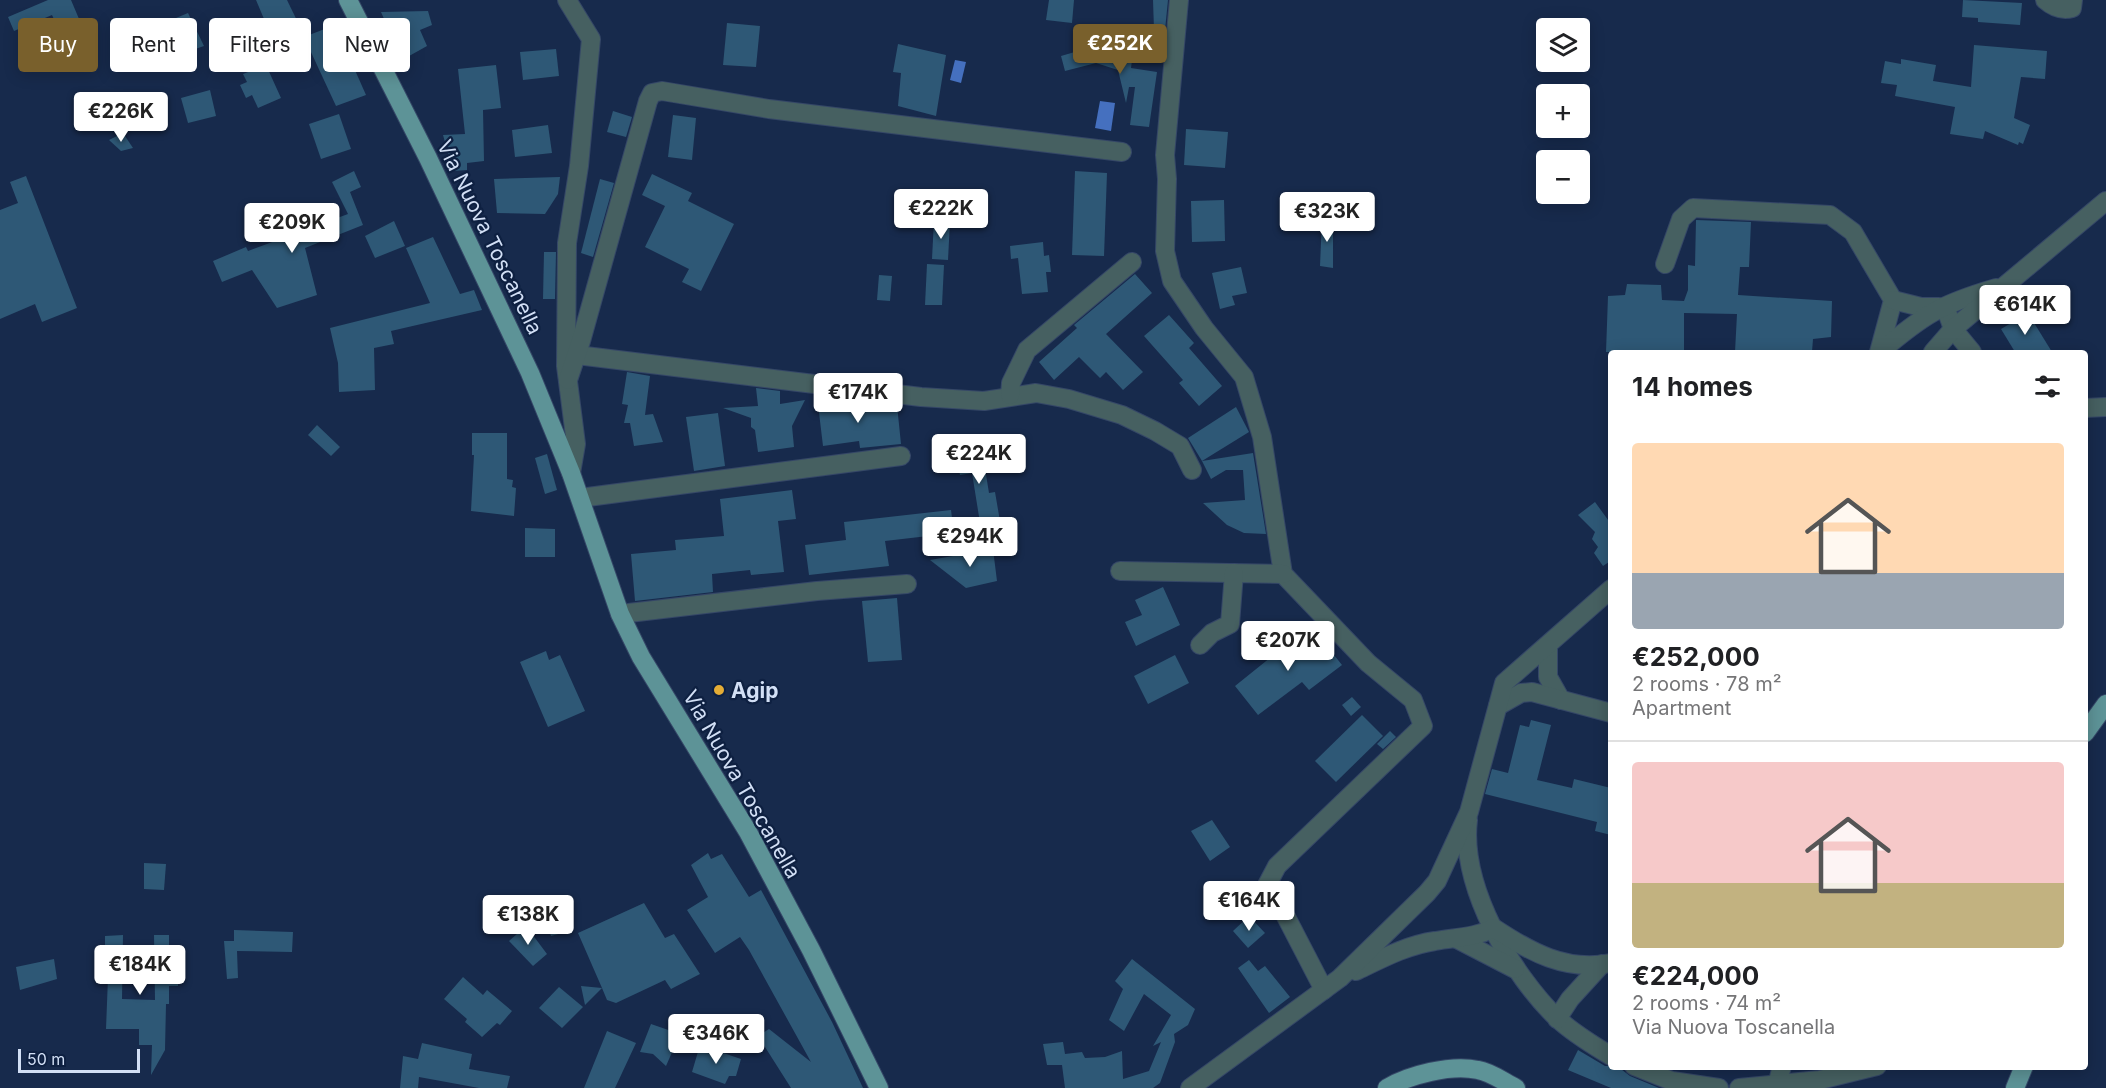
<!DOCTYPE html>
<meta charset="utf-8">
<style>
body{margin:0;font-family:Inter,sans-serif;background:#f6f6f6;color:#202124;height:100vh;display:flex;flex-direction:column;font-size:22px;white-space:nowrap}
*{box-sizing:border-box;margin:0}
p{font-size:20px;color:#757577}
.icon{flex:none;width:33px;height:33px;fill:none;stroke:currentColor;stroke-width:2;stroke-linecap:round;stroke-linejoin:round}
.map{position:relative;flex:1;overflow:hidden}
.details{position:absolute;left:1608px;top:350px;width:480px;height:720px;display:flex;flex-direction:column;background:#fff;border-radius:6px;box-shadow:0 3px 15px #0003}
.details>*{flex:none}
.top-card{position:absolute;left:18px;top:18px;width:570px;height:54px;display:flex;gap:12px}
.fabs{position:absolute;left:1536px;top:18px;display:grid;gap:12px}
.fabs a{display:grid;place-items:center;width:54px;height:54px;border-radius:6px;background:#fff;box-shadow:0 3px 15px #0003;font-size:30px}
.scale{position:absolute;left:18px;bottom:15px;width:122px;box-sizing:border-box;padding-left:6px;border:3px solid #d2dff5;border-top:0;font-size:16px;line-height:21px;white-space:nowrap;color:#d2dff5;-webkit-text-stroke:4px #0e2041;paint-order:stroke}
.price{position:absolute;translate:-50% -51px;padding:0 14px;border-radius:6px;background:#fff;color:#222;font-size:20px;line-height:39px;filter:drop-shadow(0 2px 3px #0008)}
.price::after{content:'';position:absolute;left:50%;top:36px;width:18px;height:14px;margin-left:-9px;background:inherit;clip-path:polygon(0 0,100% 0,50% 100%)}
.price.selected{background:#79602c;color:#fff}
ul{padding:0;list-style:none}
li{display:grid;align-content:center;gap:12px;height:318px;padding:0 24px}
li+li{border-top:2px solid #e0e0e0}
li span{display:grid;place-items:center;height:186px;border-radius:6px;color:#555}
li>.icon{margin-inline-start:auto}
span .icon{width:108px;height:108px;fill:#fffc;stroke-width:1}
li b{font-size:26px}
h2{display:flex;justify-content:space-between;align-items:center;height:72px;padding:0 24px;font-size:26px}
.chip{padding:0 21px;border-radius:6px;background:#fff;box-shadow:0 3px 15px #0003;font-size:21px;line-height:54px}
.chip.selected{background:#79602c;color:#fff}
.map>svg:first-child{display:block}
</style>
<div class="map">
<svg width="2106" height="1088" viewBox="0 0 2106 1088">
<rect width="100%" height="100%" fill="#172a4c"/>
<g fill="#4570bf">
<path d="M955,60L966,62L961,83L950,80Z"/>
<path d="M1100,101L1115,103L1111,131L1095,128Z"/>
</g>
<g fill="#2e5876">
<path d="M48,0H71L85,33L68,40L65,32L61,34L52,15L14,31L8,17Z"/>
<path d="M256,0H287L304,35L275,45Z"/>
<path d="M1049,0H1074L1072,23L1046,20Z"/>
<path d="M1153,0H1168L1162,60H1155Z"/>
<path d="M1963,0L2022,3L2020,25L1978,22V18L1962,17Z"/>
<path d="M428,11L432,25L420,30L427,46L402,60L381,12Z"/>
<path d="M188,13L204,46L178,55L164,23Z"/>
<path d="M727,23L760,26L756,67L723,65Z"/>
<path d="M335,25L366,95L336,106L304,37Z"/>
<path d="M1102,40L1134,45L1131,68L1157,72L1149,127L1130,125L1135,87H1129L1126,103L1118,70L1096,63L1065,71L1061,56L1102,44Z"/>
<path d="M898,44L946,55L936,116L898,106L901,73L893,72Z"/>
<path d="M1974,45L2047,51L2045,79L2021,77L2014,118L2030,125L2023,144L2019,142L2018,145L1985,131L1983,139L1950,134L1955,107L1895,96L1897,85L1881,83L1885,61L1901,64V59L1936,65L1933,81L1971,87Z"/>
<path d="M556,49L559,76L523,80L520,52Z"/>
<path d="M266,65L281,98L258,108L252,95L246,98L240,85L247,82L243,74Z"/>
<path d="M496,65L501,108L483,110L484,161L467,163V170L453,171L443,135L465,134L458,69Z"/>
<path d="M210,90L216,116L188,123L181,98Z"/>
<path d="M613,111L632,117L626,137L607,132Z"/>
<path d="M339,114L351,149L321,159L309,124Z"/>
<path d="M673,115L696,118L692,160L668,157Z"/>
<path d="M548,125L552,153L515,157L512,130Z"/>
<path d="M1186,129L1228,132L1225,168L1184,165Z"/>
<path d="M123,133L133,148L121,151L109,140Z"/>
<path d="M354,171L361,187L350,192L363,225L305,248L317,295L277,308L252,270L222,282L213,261L246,247L248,251L348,214L332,182Z"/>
<path d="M1075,171L1107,173L1104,256L1072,255Z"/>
<path d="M652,174L692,193L688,201L734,224L701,291L682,282L689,269L645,247L665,206L642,195Z"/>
<path d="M26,176L77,308L42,322L35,304L0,319V210L18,203L10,182Z"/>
<path d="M560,177L558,194L545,214L497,213L494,179Z"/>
<path d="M600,179L614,183L593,257L581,253Z"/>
<path d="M1224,200L1225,241L1192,242L1191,201Z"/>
<path d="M1322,218H1333V268L1320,266Z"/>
<path d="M934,220L950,221L948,260L932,259Z"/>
<path d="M1696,220L1751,222L1749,267H1740L1738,295L1832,301L1831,337L1813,339L1812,352H1735L1737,314L1684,313V352H1606L1608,296L1625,295L1627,284L1661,285L1662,300L1684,301L1688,290V265L1695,266Z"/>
<path d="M394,221L405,246L375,258L365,236Z"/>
<path d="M433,237L460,294L474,290L482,310L391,331L394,344L374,348L375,390L339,392L338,363L330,328L430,303L406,248Z"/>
<path d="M1043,242L1044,256L1049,255L1051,272H1046L1048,292L1022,294L1018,258L1011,259L1010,246Z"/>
<path d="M544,252H556L555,299H543Z"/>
<path d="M927,264L944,265L942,305H925Z"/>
<path d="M1241,267L1247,293L1232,296L1235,305L1220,309L1212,273Z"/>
<path d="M1135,274L1152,293L1106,334L1143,372L1123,390L1106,372L1100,378L1079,357L1054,380L1039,362L1077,328L1074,325Z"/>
<path d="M879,275L892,276L890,301L877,300Z"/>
<path d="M2028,313L2052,352H2015L2001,329Z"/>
<path d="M1169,315L1194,343L1189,348L1222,386L1199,406L1179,383L1183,380L1144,336Z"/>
<path d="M627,372L650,376L645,415L653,414L663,442L634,446L630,423H624L628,405L622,404Z"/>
<path d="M756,388L780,391V404L805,400L792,426L794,447L758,452L755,430L751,427V418L723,408L758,406Z"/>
<path d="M817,396L846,399L847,409L897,405L901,444L860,448L859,441L823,446Z"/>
<path d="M1236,407L1249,432L1202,461L1188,438Z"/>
<path d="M718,413L725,466L694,471L686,417Z"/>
<path d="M317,425L340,447L331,456L308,435Z"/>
<path d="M472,433H507V479L513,480L512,487L516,488L514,516L471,511L474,455H472Z"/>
<path d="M981,444L989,493L995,492L1001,527L981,529L972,473L960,475L955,449Z"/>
<path d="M1253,453L1266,534L1244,533L1227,525L1203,503L1245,500L1243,470H1226L1211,479L1202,461Z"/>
<path d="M547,454L557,490L545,494L535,458Z"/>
<path d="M792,490L796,519L778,521L784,572L751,575L750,570L712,574L713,592L635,601L631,554L676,550L675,540L724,536L720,499Z"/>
<path d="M1595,502L1611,524V565L1609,562L1603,566L1594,553L1598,547L1592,539L1595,532L1578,515Z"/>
<path d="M951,510L954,533L885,541L889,566L809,575L805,545L846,540L844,522Z"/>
<path d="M525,528L555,529V557H525Z"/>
<path d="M993,549L997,581L966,588L930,560Z"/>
<path d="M1163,587L1180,625L1136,646L1125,622L1142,615L1135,600Z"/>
<path d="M897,598L902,660L868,662L862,601Z"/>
<path d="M1302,632L1310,643L1319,636L1342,665L1309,690L1302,682L1258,715L1235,686Z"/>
<path d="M546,651L549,660L560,655L585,711L548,727L520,662Z"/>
<path d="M1175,655L1189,683L1148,704L1134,676Z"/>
<path d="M1352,697L1361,707L1351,716L1342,705Z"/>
<path d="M1362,715L1383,736L1336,782L1315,761Z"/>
<path d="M1531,720L1551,725L1537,780L1572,788L1574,779L1611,788V835L1595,831L1597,822L1485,794L1492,769L1508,773L1520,725L1529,727Z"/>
<path d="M1390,731L1396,737L1383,749L1377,744Z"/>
<path d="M1212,820L1230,847L1210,861L1191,831Z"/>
<path d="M708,853L711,859L722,854L749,897L761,890L832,1022L863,1088H791L758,1036L769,1029L811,1062L749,950L740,937L715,953L687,910L708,897L691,865Z"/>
<path d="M144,863L166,864L164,890L144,889Z"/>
<path d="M644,903L665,938L674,934L700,974L671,989L665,980L616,1003L607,1000L602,988L585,1005L581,986L602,988L578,933Z"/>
<path d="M1249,916L1265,933L1248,948L1233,931Z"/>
<path d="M567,919L569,931L551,936L547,923Z"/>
<path d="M526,926L547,954L533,966L509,941Z"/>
<path d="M234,930L293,932L292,952L237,951L238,978L227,979L224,941H234Z"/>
<path d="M123,935L122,999L155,1000L154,935H169V964H175L178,972V986H169V1004H166L165,1050L151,1075L152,1045H139V1029H106L108,977L105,978V936Z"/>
<path d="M54,959L57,979L20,990L16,967Z"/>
<path d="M1132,959L1195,1009L1188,1025L1174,1034L1175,1042L1160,1083L1153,1088H1065L1062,1065H1047L1043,1044L1063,1042L1065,1054L1082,1052L1085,1058L1105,1057L1122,1051L1123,1079L1149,1071L1161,1042L1153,1046L1171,1015L1144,994L1124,1031L1109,1020L1123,989L1115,981Z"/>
<path d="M1249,960L1258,971L1265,966L1290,997L1269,1013L1238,968Z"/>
<path d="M463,977L483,995L487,990L512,1011L500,1025L497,1023L482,1037L465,1022L467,1019L444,999Z"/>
<path d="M559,987L583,1007L562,1028L539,1008Z"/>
<path d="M651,1024L680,1034L666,1066L653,1054L640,1052Z"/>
<path d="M607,1031L636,1043L615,1088H584Z"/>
<path d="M422,1043L472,1054L469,1069L510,1076L507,1088H479L419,1077L418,1088H400L403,1056L418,1059Z"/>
<path d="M700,1045L741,1059L736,1076H729L725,1084L692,1072Z"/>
<path d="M1578,1050L1605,1066H1617L1630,1076L1659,1088H1611L1568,1070Z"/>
</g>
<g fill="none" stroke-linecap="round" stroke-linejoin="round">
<defs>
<g id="minor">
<path d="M567,0L591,39L579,166L567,243L566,366L576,444L571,473"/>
<path d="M1179,0L1165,155L1167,179L1165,251L1172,281L1204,328L1244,377L1262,437L1283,574L1368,663L1413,700L1423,726L1277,866L1266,887L1282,909L1324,990"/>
<path d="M2045,0C2053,7 2061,11 2072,8L2073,0"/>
<path d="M1665,264L1681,219L1693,208L1830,215L1853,232L1893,300L1879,352"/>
<path d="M1893,300L1921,307H1939L1947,312L1953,329L1972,352"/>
<path d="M1880,352C1923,315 1941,304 1996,288"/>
<path d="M1933,352L1953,329L2106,201"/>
<path d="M577,355L921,397L984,401L1036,393L1069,399L1122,415L1155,431L1180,446L1192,470"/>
<path d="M568,380L581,341L648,101L652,93L662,91L769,109L1122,152"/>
<path d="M1010,395L1011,383L1027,350L1132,262"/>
<path d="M2085,408L2106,407"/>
<path d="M580,498L901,456"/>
<path d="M1120,571L1283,574"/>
<path d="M620,614L817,591L907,584"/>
<path d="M1200,645L1212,633L1230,624L1234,573"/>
<path d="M1548,647V677L1561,700"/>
<path d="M1498,706L1521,693L1532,692L1611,713"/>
<path d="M1468,820C1460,887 1512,975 1558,1019C1574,1034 1593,1045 1611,1056"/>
<path d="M1457,939L1515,969"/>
<path d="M1356,971C1381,959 1407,945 1435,941C1456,937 1474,938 1494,928C1530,952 1566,972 1611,963"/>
<path d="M1557,1019L1570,999L1602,964"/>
<path d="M1634,1066L1672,1081L1719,1088"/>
<path d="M1777,1085L1782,1066"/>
<path d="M1190,1088L1340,978L1427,893L1437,881L1469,812L1504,683L1611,589"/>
<path d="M1739,1088L1820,1080L1877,1066"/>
</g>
<g id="major">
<path d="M348,0L428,158L530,373L571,473L620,614L641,657L748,832L811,950L879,1088"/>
<path d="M2085,733L2106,704"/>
<path d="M1387,1088C1409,1075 1451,1064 1478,1070C1491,1072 1504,1082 1516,1088"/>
<path d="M2015,1088L2024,1066"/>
</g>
</defs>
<use href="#minor" stroke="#354767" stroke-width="20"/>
<use href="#major" stroke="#354767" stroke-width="20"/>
<use href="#minor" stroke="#466061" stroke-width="18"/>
<use href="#major" stroke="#5d9397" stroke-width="18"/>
</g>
<circle fill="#e5ad36" stroke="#0e2041" stroke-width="2" cx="719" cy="690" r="6"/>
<g text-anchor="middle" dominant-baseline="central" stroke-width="4.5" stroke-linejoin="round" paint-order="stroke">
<g font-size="21" fill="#d2dff5" stroke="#0e2041">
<text transform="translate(490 237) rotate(64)">Via Nuova Toscanella</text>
<text transform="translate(742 784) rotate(60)">Via Nuova Toscanella</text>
</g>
<g font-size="21" font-weight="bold" fill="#d2dff5" stroke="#0e2041" text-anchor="start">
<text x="731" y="690">Agip</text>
</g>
</g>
</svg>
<div class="fabs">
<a><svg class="icon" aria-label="layers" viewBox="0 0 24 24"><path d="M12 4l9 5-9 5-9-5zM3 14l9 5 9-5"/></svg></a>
<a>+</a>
<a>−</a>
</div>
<div class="scale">50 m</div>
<b class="price selected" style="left:1120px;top:75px">€252K</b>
<b class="price" style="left:121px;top:143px">€226K</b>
<b class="price" style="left:941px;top:240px">€222K</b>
<b class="price" style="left:1327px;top:243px">€323K</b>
<b class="price" style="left:292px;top:254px">€209K</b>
<b class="price" style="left:2025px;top:336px">€614K</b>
<b class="price" style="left:858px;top:424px">€174K</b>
<b class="price" style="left:979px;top:485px">€224K</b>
<b class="price" style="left:970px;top:568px">€294K</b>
<b class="price" style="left:1288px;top:672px">€207K</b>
<b class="price" style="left:1249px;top:932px">€164K</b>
<b class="price" style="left:528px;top:946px">€138K</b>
<b class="price" style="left:140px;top:996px">€184K</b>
<b class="price" style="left:716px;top:1065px">€346K</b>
<div class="top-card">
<a class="chip selected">Buy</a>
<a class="chip">Rent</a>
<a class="chip">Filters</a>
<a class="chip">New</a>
</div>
<section class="details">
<h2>14 homes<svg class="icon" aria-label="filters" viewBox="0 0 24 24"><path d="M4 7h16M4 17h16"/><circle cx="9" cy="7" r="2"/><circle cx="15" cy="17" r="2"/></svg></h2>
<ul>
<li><span style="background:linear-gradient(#ffd9b3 70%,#9aa5b1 0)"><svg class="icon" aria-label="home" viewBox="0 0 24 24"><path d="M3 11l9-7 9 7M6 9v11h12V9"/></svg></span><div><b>€252,000</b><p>2 rooms · 78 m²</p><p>Apartment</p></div></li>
<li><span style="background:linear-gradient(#f6c9c9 65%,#c2b280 0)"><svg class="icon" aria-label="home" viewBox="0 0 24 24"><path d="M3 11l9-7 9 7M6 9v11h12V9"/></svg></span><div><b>€224,000</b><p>2 rooms · 74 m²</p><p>Via Nuova Toscanella</p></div></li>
</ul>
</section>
</div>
